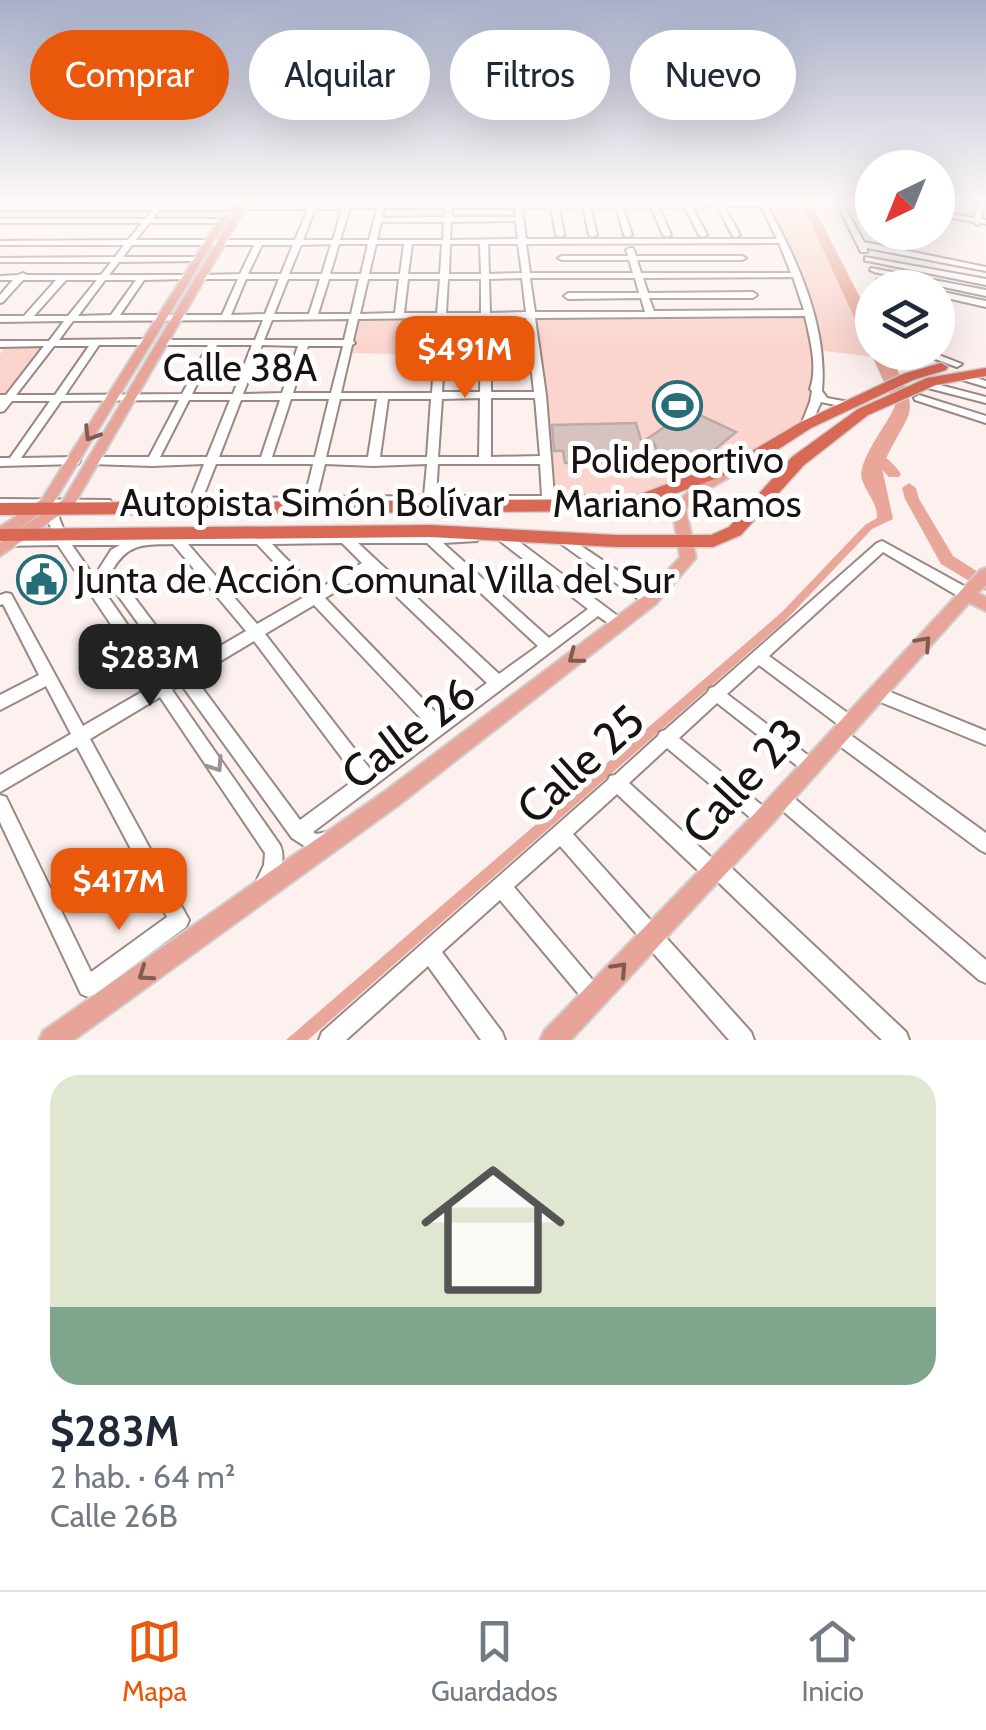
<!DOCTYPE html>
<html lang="es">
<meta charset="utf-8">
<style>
body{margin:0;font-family:Cabin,sans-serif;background:#f6f6f7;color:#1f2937;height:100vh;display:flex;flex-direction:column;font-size:38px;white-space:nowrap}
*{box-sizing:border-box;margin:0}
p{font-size:32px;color:#747a83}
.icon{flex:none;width:55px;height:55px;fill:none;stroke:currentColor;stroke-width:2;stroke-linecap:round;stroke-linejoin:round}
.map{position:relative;height:1040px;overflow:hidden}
.side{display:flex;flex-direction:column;background:#fff;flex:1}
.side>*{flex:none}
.guide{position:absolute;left:30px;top:30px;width:928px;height:90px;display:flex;gap:20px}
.needle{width:65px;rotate:223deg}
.fabs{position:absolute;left:855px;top:150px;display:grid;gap:20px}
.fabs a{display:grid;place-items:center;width:100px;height:100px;border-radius:50%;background:#fff;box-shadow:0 10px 40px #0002;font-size:50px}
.price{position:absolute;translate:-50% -85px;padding:0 22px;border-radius:20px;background:#ea580c;color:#fff;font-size:32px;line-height:65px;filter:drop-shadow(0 2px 5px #0008)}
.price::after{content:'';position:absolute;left:50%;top:60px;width:30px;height:22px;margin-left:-15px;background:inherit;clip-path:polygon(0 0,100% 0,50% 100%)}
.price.selected{background:#222;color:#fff}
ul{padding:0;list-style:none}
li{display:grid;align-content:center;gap:20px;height:530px;padding:0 50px}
li span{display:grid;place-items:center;height:310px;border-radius:30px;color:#555}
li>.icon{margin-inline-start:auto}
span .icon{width:180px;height:180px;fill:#fffc;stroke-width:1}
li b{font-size:42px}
.chip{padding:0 35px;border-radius:45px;background:#fff;box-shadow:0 10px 40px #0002;font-size:35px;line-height:90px}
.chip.selected{background:#ea580c;color:#fff}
.dock{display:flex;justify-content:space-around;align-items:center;height:140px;border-top:2px solid #e0e1e3;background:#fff;font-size:28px;color:#747a83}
.dock a{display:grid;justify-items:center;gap:5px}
.dock .selected{color:#ea580c}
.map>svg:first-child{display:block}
</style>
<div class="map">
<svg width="986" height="1040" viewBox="0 0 986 1040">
<rect width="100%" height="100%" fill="#fcf1ee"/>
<g fill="#fad4cd">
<path d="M766,202H801L873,357L818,350L810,419L751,459L634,500L548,499L528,315L808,313L786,242Z"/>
<path d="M435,319L434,355L350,353L359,320Z"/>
<path d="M45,345L8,394H0V354L7,346Z"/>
</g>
<path fill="#e9a79a" d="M801,202H811L872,321V352L888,353C927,421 907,407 882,468L893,519L872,529L784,622L308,1040H286L782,612L865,525L877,518C877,502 867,494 862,480C856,462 887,425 895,406Z"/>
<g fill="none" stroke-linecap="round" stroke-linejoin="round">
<path stroke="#e9a79a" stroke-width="2.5" d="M0,240H49"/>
<g fill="#e9a79a" fill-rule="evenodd">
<path d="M879,455C888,457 896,467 901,474L899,477H889L872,459Z"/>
<path d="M909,483L916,488L919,499L953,556L986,577V591L941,564L905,499L902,488Z"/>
</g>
</g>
<g fill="#d6c3bf" stroke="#bdaba7" stroke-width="2.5">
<path d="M689,410L736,432L695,466L671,454H658L654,443L647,439Z"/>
<path d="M636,423L647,461L565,463L563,451H554L552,425Z"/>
</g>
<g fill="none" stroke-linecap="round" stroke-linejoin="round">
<defs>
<g id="minor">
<path d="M159,202H165L163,206H230L234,208L230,210H159L153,219H222L226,221L222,223H149L136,240H295L308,209H239V205H242L309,204L311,202H317V204H344L345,202H351V204H378L379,202H385V204H445L446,202H452V204L765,202C796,257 828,325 822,391L827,398L854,403L855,405L850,408L821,402L810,427L806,428L801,425L810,402L812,391L810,389C818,367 810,339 805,316L535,318L546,395L554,496H591L597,500L595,503L261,505L255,501L257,498L305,497L313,464H216L201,502L195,506L189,502L204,464L152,466L90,464L88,461L94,457H149L179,400L61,401L21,458L74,457L80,461L78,464L0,466V458H10L50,401H12L4,411L0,412V395H6L44,346L0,347V341H49L64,321L0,322V316H24L56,280H23L3,302L0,303V295L13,280H0V276L18,275L23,273L27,275H101L111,262H0V258L115,257L124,245H0V241L128,240L142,223H0V219H145L152,210H0V206H155ZM717,206L732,235L736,237L740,235L724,206H761L777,239H526L522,208L551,207L556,235L560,237L564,235L559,207H583L589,235L593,237L597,235L590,207H616L624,235L628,237L632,235L623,207H651L663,235L667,237L671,235L659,207H685L699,235L703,237L707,235L692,207ZM350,208H377L369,240H340ZM384,208H445L444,217L382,218ZM452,208H515L516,217H452ZM315,209H342L333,240H303ZM516,221L518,239L450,240L451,222ZM381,222H444L443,240H377ZM779,243L791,273H641L637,260H742L746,258L742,256H636L633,248H630L626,250L628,256H562L558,258L562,260H629L633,273H530L526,244ZM331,244L322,274H289L301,245ZM339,244H368L361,274H330ZM376,244H404L400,274H369ZM412,244H442L440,274H408ZM450,244H480L481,274H449ZM488,244H518L522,273L489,274ZM132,245H254L240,274L201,275L197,277L201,279H238L222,315H120L144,280L187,279L191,277L187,275H109L119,262L198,261L202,259L198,257H123ZM262,245H293L281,274H248ZM793,277L804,310L654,311L649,298H753L757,295L753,292L648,293L643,278ZM522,278L526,312L490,313L489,279ZM530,278H635L639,293H568L564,296L568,299L641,298L645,312H535ZM246,279H279L265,314L231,315ZM288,279H320L309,314H274ZM329,279H359L351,314H318ZM368,279H399L395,313L360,314ZM408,279H440L437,313H404ZM448,279H481V313H446ZM66,280H97L68,316H34ZM105,280H136L111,315L78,316ZM437,318L432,393H341L352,345L355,343L353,341L358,319ZM446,318H526L529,339L445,338ZM349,319L344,340H264L272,320ZM263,320L255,340H160L158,342L163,345H208L182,394L65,395L99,345H147L152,342L147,339L59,340L73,321ZM445,344H481L480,392H442ZM491,344L529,345L534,392H491ZM217,345H252L233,394H192ZM262,345L298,346L282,393L243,394ZM54,346H89L55,395H16ZM308,346H343L331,393H293ZM480,398L479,457H438L442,399ZM491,398H535L540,456L491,457ZM291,399H329L315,457H272ZM340,399H377L368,457H326ZM388,399H431L427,457H380ZM189,400H230L207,457H160ZM241,400H280L261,457H219ZM325,464L373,466L427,464L424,496L317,497ZM438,464H540L542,496H436Z"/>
<path d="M836,202H842L864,242L986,267V271L867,248V252H861Z"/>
<path d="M855,202H872V206Z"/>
<path d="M978,202H984L981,219L986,220V224L981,223L977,225L974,222L938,215V211L974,218Z"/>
<path d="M865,257L986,279V285L868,261H865Z"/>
<path d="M871,268L986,290V296L874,272L870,270Z"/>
<path d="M880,279L911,286L912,288H894L877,284V280Z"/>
<path d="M938,291L986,301V307L938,296Z"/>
<path d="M938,303L945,305L946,307L942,310L938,309Z"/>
<path d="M916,352H931L962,364L957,367Z"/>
<path d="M960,373L986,381V387L956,378V374Z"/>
<path d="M932,383L986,397V403L928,388L927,386Z"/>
<path d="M919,395L986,416V423L915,400L914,398Z"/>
<path d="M0,499L110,500L112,503L110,506L106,507H55L66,536L472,534L478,538L477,541L443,543L549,638L588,609L500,541L499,538L505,534L510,535L623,620L625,624L623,628L618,630L598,616L313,832L316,834L328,832L334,835L337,841L334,847L314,852L292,838L181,684L172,690L280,845C287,861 278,876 271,891L264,893L257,891L255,884L264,865L265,853L160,697L90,739L189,920L186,927L95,994L88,997L81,994L0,822V795L6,797L91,972L167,917L77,747L0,792V775L71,734L46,686L0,710V695L39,675L3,604L0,605V595L6,593L11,594L83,726L152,686L58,545L0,546V536H54L43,507H0ZM342,543L362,563L317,590L272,544ZM358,543H427L538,646L499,674ZM173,544L246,631L186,666L113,569C129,542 145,545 173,544ZM188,544H257L306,596L257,624ZM72,545H120L111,550L99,569L174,673L165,679ZM370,571L487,683L440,717L325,598ZM314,605L428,726L370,769L265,634ZM254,641L357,778L300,820L194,677Z"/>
<path d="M565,535L655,596L657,600L655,604H645L560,543L559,540L560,537Z"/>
<path d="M882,541L973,591L975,595L973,599H963L883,552L769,656L856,719L858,724L856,729L850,731L844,729L759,665L727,694L817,762L819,767L817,772L811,775L805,772L717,703L679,738L770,812L773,818L770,824L764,827L758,824L667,748L629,783L713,859L723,860L906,1032L909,1040H882L715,879L706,878L617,794L573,834L751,1032L754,1040H729L560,846L514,887L601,990L604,997L601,1004L594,1007L587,1004L500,900L442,952L502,1032L505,1040H481L428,966L346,1040H319L322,1032L608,780L610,776L615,775L658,736L660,732L665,730L707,693L710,688L714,687L877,543Z"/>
<path d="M878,687L986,731V745L873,699L870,694L873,689Z"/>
<path d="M839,729L845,731L986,833V853L980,850L833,741L831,736L833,731Z"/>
<path d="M782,791L788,793L986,960V983L979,980L776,805L773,799L776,793Z"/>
</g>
<g id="major">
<path d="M241,202H249L74,505L0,556V542L5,539L0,540V527L42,499L220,218L227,216L228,218L52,505L12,534L64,499Z"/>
<path d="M735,464L742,468L740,471L702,493L686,509L696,558L656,604L399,805L74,1040H39L43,1031L385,791L644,596L680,557L672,509L674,505L699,482Z"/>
<path d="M986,568V585L978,593L986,597V611L969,603L771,825L571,1040H540L544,1031L757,811L980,570Z"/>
</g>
<g id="highway">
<path d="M941,363L948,367L946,370L913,380L811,428L757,463L629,511L0,515V503L627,499L745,455L801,422L903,374Z"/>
<path d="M986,368V376L936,385L868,415L804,465L741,535L713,547H616L430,537L0,541V529L430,525L616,535H711L729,527L792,457L858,409L927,378Z"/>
</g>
</defs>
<use href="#minor" stroke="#998884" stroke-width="4"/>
<use href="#major" stroke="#d1d0cf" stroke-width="4"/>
<use href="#highway" stroke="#d1d0cf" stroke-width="3"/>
<use href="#minor" fill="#fff" fill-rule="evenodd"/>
<use href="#major" fill="#e8a499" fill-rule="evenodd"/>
<use href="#highway" fill="#d96855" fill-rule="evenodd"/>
</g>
<defs><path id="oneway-chevron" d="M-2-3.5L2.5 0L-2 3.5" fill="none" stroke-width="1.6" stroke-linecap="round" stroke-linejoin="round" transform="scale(2.5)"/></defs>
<g stroke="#805b54">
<use href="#oneway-chevron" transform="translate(91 434) rotate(122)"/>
<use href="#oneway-chevron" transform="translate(924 643) rotate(-48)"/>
<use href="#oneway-chevron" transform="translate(575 657) rotate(142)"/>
<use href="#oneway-chevron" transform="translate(620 969) rotate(-47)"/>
<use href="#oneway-chevron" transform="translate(145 974) rotate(145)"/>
</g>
<use stroke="#979493" href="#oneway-chevron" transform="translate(216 765) rotate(56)"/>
<linearGradient id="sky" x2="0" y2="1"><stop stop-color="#a8afc9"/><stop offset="0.58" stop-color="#fef9f7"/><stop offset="1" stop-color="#fef9f7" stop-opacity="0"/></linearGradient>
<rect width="986" height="347" fill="url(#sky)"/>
<defs>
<symbol id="stadium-ring" viewBox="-11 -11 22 22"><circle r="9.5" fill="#fff" stroke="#256d79" stroke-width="1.5"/><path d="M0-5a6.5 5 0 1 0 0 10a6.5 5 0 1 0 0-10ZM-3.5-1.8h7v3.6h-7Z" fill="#256d79"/></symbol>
<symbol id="civic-ring" viewBox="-11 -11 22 22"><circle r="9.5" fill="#fff" stroke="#256d79" stroke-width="1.5"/><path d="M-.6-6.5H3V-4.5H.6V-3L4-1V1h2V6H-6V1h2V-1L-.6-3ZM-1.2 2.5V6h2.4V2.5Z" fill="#256d79"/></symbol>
</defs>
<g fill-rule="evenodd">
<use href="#stadium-ring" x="650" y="378" width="55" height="55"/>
<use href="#civic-ring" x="14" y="552" width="55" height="55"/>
</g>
<g text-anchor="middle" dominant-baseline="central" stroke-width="10" stroke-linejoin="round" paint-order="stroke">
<g font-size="38" fill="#181210" stroke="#fff">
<text x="240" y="367">Calle 38A</text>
<text x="312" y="502">Autopista Simón Bolívar</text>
</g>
<g font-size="38" fill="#181210" stroke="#fff">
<text x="677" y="459">Polideportivo<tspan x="677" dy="44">Mariano Ramos</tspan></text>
<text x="76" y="579" text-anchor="start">Junta de Acción Comunal Villa del Sur</text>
</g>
<g font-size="45" fill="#181210" stroke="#fff">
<text transform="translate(408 733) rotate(-37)">Calle 26</text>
<text transform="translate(580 764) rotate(-42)">Calle 25</text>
<text transform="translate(742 781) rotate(-47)">Calle 23</text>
</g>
</g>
</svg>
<div class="fabs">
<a><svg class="needle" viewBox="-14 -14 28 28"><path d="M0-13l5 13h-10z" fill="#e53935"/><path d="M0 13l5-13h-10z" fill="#747a83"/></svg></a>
<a><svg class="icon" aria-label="layers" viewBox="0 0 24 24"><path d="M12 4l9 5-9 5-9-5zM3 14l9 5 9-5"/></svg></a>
</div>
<b class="price" style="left:465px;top:401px">$491M</b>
<b class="price selected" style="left:150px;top:709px">$283M</b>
<b class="price" style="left:119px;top:933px">$417M</b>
<div class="guide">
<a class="chip selected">Comprar</a>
<a class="chip">Alquilar</a>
<a class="chip">Filtros</a>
<a class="chip">Nuevo</a>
</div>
</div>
<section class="side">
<ul>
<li><span style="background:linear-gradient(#dfe7d0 75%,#7fa58c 0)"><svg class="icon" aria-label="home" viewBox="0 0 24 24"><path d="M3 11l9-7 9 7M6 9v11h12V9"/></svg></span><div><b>$283M</b><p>2 hab. · 64 m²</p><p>Calle 26B</p></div></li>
</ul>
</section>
<nav class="dock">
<a class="selected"><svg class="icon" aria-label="map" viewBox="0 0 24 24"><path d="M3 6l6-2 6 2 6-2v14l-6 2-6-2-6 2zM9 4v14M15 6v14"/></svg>Mapa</a>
<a><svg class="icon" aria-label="saved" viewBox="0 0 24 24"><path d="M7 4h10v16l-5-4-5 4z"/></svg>Guardados</a>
<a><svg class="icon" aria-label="home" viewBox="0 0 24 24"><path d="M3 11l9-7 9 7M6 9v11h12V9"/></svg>Inicio</a>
</nav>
